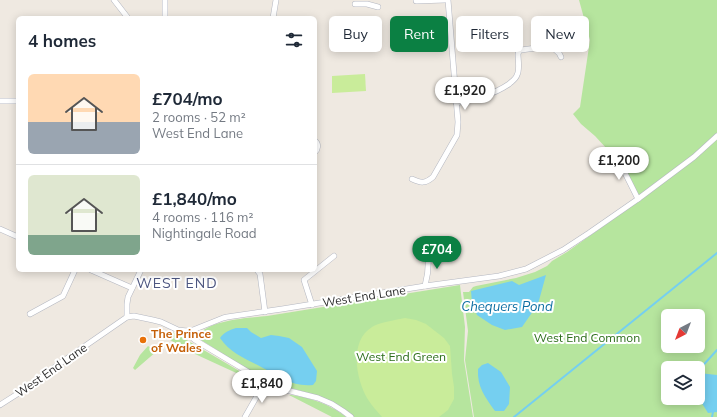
<!DOCTYPE html>
<meta charset="utf-8">
<style>
body{margin:0;font-family:Mulish,sans-serif;background:#f2f2f3;color:#1f2937;height:100vh;display:flex;flex-direction:column;font-size:15px;white-space:nowrap}
*{box-sizing:border-box;margin:0}
p{font-size:13px;color:#747a83}
.icon{flex:none;width:22px;height:22px;fill:none;stroke:currentColor;stroke-width:2;stroke-linecap:round;stroke-linejoin:round}
.map{position:relative;flex:1;overflow:hidden}
.details{position:absolute;left:16px;top:16px;width:301px;height:256px;display:flex;flex-direction:column;background:#fff;border-radius:6px;box-shadow:0 2px 10px #0003}
.details>*{flex:none}
.top-card{position:absolute;left:329px;top:16px;width:328px;height:36px;display:flex;gap:8px}
.needle{width:26px;rotate:222deg}
.buttons{position:absolute;left:661px;top:309px;display:grid;gap:8px}
.buttons a{display:grid;place-items:center;width:44px;height:44px;border-radius:6px;background:#fff;box-shadow:0 2px 10px #0003;font-size:20px}
.price{position:absolute;translate:-50% -34px;padding:0 9px;border-radius:14px;background:#fff;color:#222;font-size:13px;line-height:26px;filter:drop-shadow(0 1px 2px #0008)}
.price::after{content:'';position:absolute;left:50%;top:24px;width:12px;height:9px;margin-left:-6px;background:inherit;clip-path:polygon(0 0,100% 0,50% 100%)}
.price.on{background:#0b8043;color:#fff}
ul{padding:0;list-style:none}
li{display:flex;align-items:center;gap:12px;height:100px;padding:0 12px}
li+li{border-top:1px solid #e0e1e3}
li span{display:grid;place-items:center;flex:none;width:112px;height:80px;border-radius:6px;color:#555}
li>.icon{margin-inline-start:auto}
span .icon{width:48px;height:48px;fill:#fffc;stroke-width:1}
li b{font-size:17px}
h2{display:flex;justify-content:space-between;align-items:center;height:48px;padding:0 12px;font-size:17px}
.tag{padding:0 14px;border-radius:6px;background:#fff;box-shadow:0 2px 10px #0003;font-size:14px;line-height:36px}
.tag.on{background:#0b8043;color:#fff}
.map>svg:first-child{display:block}
</style>
<div class="map">
<svg width="717" height="417" viewBox="0 0 717 417">
<rect width="100%" height="100%" fill="#efe9e1"/>
<g fill="#b6e59e" fill-rule="evenodd">
<path d="M579,0H717V417H474L465,360L468,331L463,292H469L473,287L476,286L516,278L535,272L547,266L552,261L567,252L640,200L619,162L595,136L581,124L573,114L580,107L590,40ZM668,316H698V346H668ZM668,368H698V398H668Z"/>
<path d="M460,285L465,327L464,360L473,417H354L344,409L319,396L266,381L201,340L197,336C209,320 249,318 267,316Z"/>
<path d="M173,332L236,369L244,374L245,377L195,354L163,336Z"/>
<path d="M148,346L151,348L152,347L157,351L135,370L133,368L140,355Z"/>
<path d="M289,395C299,395 323,402 332,408C337,410 342,414 346,417H332Z"/>
</g>
<g fill="#c9ec9a">
<path d="M365,74L366,91L332,93V76Z"/>
<path d="M405,318L416,320L426,324L444,338L450,346L452,374L454,387V399L448,410L439,417H382C377,411 371,405 367,398C356,378 349,341 372,327C380,322 396,320 405,318Z"/>
</g>
<g fill="#75cff0">
<path d="M546,275L538,304L522,327L505,330L492,325L477,315L472,303L471,291L512,281L519,285Z"/>
<path d="M236,328H247L251,332L261,338L271,335L279,336L289,338L302,347L317,371L316,381L313,385C292,387 281,377 263,368C247,359 231,354 220,338C224,332 230,330 236,328Z"/>
<path d="M488,363L501,372L510,387L509,404L504,411H495C485,397 477,387 478,369L482,365Z"/>
<path d="M699,373L717,375V412L708,413L698,397V375Z"/>
</g>
<g fill="none" stroke-linecap="round" stroke-linejoin="round">
<g stroke="#75cff0" stroke-width="2">
<path d="M699,373L698,371L717,350"/>
<path d="M514,417L717,253"/>
<path d="M712,417L713,412"/>
</g>
<defs>
<g id="minor">
<path d="M114,0L128,18"/>
<path d="M416,1L445,0"/>
<path d="M355,4H367L378,7"/>
<path d="M165,18V0"/>
<path d="M273,18L276,0"/>
<path d="M0,101H18"/>
<path d="M456,103C475,99 493,95 509,84C512,81 516,79 517,75C520,70 518,60 518,54L519,51L521,50L551,46L559,53L561,57"/>
<path d="M315,141C319,144 318,149 315,152"/>
<path d="M611,156L624,171L638,199"/>
<path d="M412,179C421,183 425,184 433,177L457,135L458,122L448,0"/>
<path d="M0,229L18,237"/>
<path d="M91,270L132,288"/>
<path d="M257,270L260,274L265,312"/>
<path d="M425,286C428,275 429,265 428,253"/>
<path d="M312,305L304,280L334,256"/>
<path d="M30,314L63,296L75,270"/>
<path d="M127,317V304L128,297L141,270"/>
<path d="M187,331L189,335L195,340L265,382L286,390L318,398L332,404L343,411L351,417"/>
<path d="M0,405L33,384L59,364L127,317L134,316L153,320L161,322L178,330L187,331L193,330L223,318L227,317L282,309L425,286L499,276L526,269L563,250L589,233L638,199L694,157L717,136"/>
<path d="M245,417L265,382"/>
</g>
</defs>
<use href="#minor" stroke="#b4b7c1" stroke-width="6"/>
<use href="#minor" stroke="#fff" stroke-width="5"/>
</g>
<circle fill="#e8710a" stroke="#fff" stroke-width="1.5" cx="143" cy="340" r="4"/>
<g text-anchor="middle" dominant-baseline="central" stroke-width="4" stroke-linejoin="round" paint-order="stroke">
<g font-size="12" fill="#2e2e2e" stroke="#fff">
<text transform="translate(364 296) rotate(-9)">West End Lane</text>
<text transform="translate(51 370) rotate(-35)">West End Lane</text>
</g>
<g font-size="12" font-weight="bold" fill="#c56008" stroke="#fff" text-anchor="start">
<text x="151" y="333">The Prince<tspan x="151" dy="14">of Wales</tspan></text>
</g>
<g font-size="12" fill="#2c6e1b" stroke="#fff">
<text x="587" y="337">West End Common</text>
<text x="401" y="356">West End Green</text>
</g>
<g font-size="13" font-style="italic" fill="#0d6fa3" stroke="#fff">
<text x="507" y="306">Chequers Pond</text>
</g>
<g font-size="14" letter-spacing="1" fill="#4d5680" stroke="#fff">
<text x="177" y="283">WEST END</text>
</g>
</g>
</svg>
<div class="buttons">
<a><svg class="needle" viewBox="-14 -14 28 28"><path d="M0-13l5 13h-10z" fill="#e53935"/><path d="M0 13l5-13h-10z" fill="#747a83"/></svg></a>
<a><svg class="icon" aria-label="layers" viewBox="0 0 24 24"><path d="M12 4l9 5-9 5-9-5zM3 14l9 5 9-5"/></svg></a>
</div>
<b class="price" style="left:465px;top:111px">£1,920</b>
<b class="price" style="left:619px;top:181px">£1,200</b>
<b class="price on" style="left:437px;top:270px">£704</b>
<b class="price" style="left:262px;top:404px">£1,840</b>
<div class="top-card">
<a class="tag">Buy</a>
<a class="tag on">Rent</a>
<a class="tag">Filters</a>
<a class="tag">New</a>
</div>
<section class="details">
<h2>4 homes<svg class="icon" aria-label="filters" viewBox="0 0 24 24"><path d="M4 7h16M4 17h16"/><circle cx="9" cy="7" r="2"/><circle cx="15" cy="17" r="2"/></svg></h2>
<ul>
<li><span style="background:linear-gradient(#ffd9b3 60%,#9aa5b1 0)"><svg class="icon" aria-label="home" viewBox="0 0 24 24"><path d="M3 11l9-7 9 7M6 9v11h12V9"/></svg></span><div><b>£704/mo</b><p>2 rooms · 52 m²</p><p>West End Lane</p></div></li>
<li><span style="background:linear-gradient(#dfe7d0 75%,#7fa58c 0)"><svg class="icon" aria-label="home" viewBox="0 0 24 24"><path d="M3 11l9-7 9 7M6 9v11h12V9"/></svg></span><div><b>£1,840/mo</b><p>4 rooms · 116 m²</p><p>Nightingale Road</p></div></li>
</ul>
</section>
</div>
